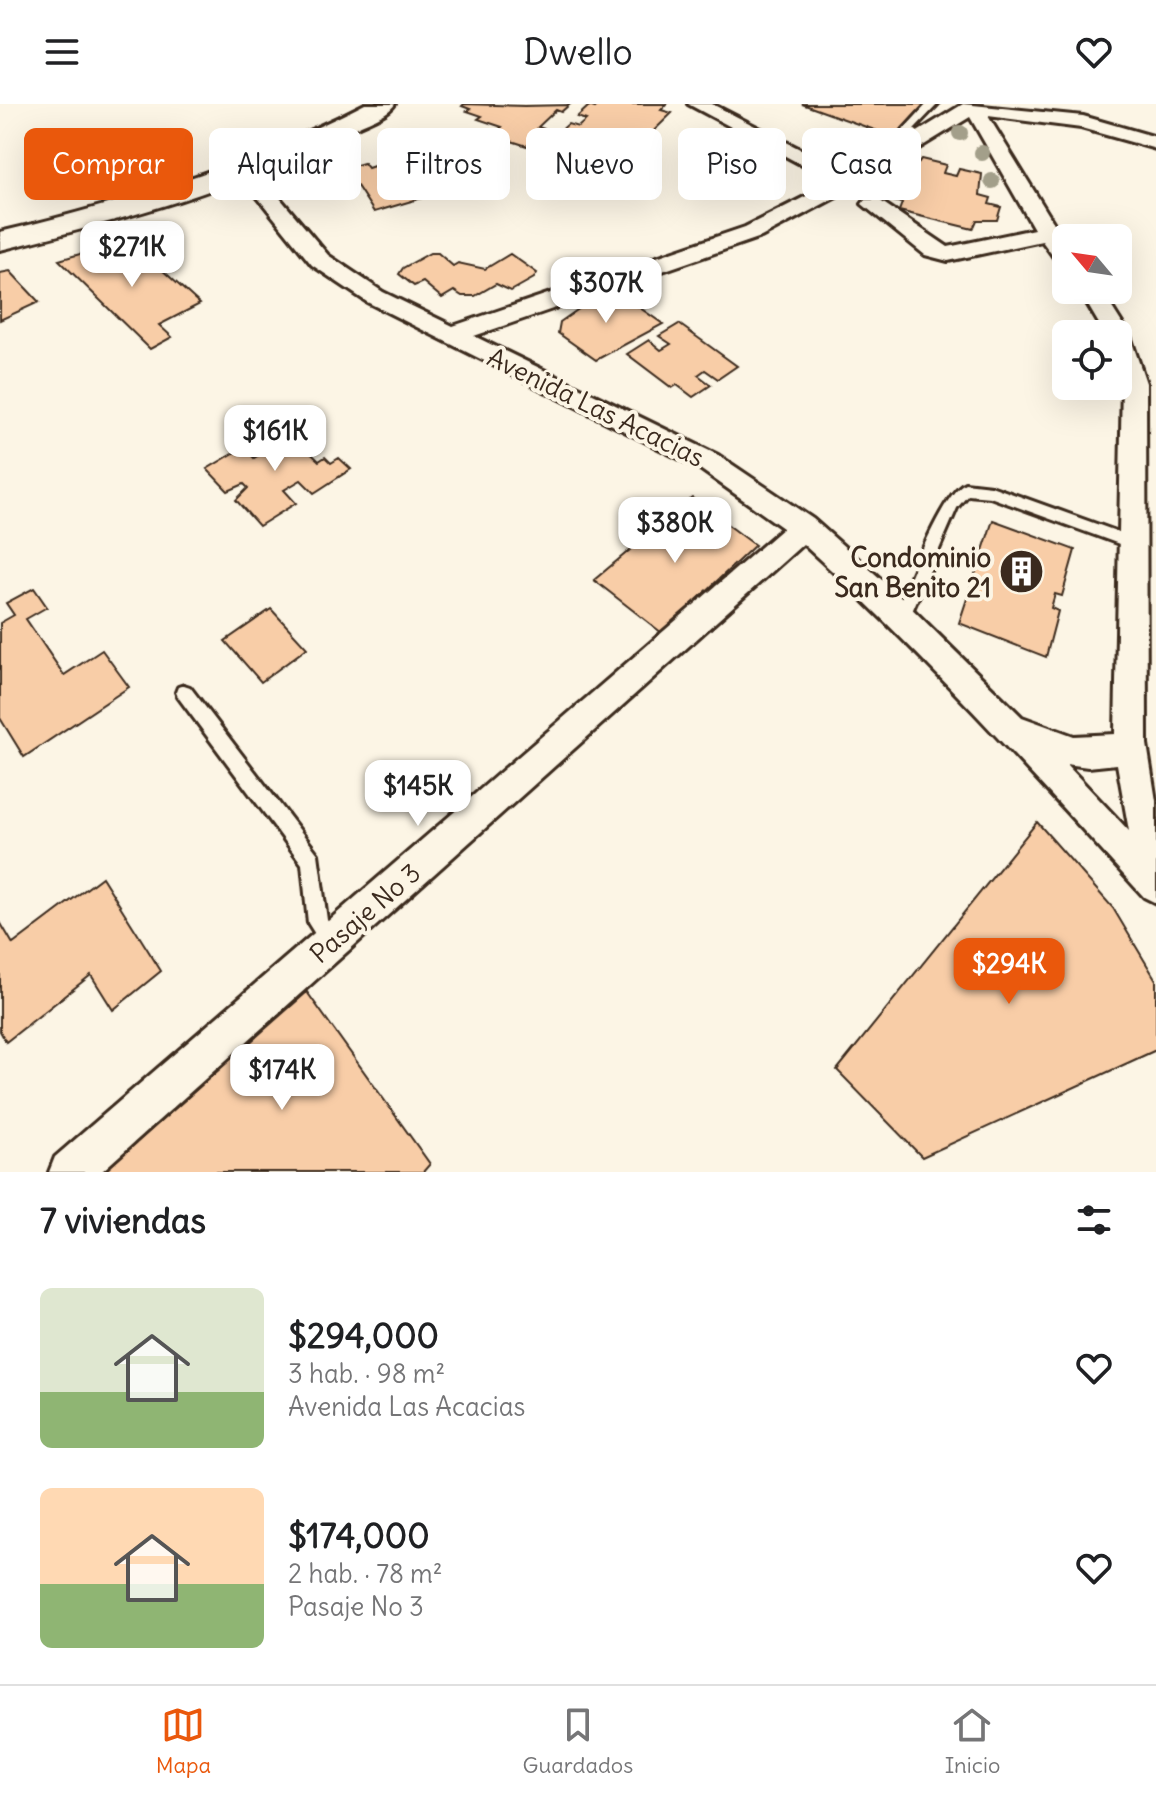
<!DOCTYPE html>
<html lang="es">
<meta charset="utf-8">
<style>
body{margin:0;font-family:Delius,sans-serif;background:#f2f2f2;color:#202124;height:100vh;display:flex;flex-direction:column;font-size:30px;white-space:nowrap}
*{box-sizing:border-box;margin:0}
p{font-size:26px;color:#757577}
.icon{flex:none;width:44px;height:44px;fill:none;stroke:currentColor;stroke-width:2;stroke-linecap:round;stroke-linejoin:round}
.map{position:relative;height:1068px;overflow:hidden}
.details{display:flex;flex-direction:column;background:#fff;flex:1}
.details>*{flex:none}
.hud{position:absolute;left:24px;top:24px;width:1108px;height:72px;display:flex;gap:16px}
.needle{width:52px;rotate:299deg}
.buttons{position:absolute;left:1052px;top:120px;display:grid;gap:16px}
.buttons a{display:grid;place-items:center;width:80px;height:80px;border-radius:12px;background:#fff;box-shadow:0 8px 32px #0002;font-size:40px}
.price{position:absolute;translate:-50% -68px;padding:0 18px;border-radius:16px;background:#fff;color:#222;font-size:26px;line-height:52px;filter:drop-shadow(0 2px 4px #0008)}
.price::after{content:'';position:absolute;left:50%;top:48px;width:24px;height:18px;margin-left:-12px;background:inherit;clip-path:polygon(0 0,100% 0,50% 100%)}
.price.current{background:#ea580c;color:#fff}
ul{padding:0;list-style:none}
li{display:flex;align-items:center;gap:24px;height:200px;padding:0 40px}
li span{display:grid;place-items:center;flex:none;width:224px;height:160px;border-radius:12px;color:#555}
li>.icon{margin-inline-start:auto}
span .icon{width:96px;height:96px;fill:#fffc;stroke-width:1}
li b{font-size:34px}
h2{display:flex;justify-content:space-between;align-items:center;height:96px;padding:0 40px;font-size:34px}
.pill{padding:0 28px;border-radius:12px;background:#fff;box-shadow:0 8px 32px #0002;font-size:28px;line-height:72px}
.pill.current{background:#ea580c;color:#fff}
header{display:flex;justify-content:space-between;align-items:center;height:104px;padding:0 40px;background:#fff;font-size:36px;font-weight:600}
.dock{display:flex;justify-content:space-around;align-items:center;height:112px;border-top:2px solid #e0e0e0;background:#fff;font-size:22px;color:#757577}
.dock a{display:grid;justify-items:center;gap:4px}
.dock .current{color:#ea580c}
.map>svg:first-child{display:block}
</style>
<header><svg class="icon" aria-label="menu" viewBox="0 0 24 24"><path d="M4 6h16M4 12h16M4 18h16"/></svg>Dwello<svg class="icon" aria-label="heart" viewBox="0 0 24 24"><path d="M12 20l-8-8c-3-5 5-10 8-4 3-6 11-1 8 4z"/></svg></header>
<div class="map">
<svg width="1156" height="1068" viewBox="0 0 1156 1068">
<rect width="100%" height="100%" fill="#fcf5e5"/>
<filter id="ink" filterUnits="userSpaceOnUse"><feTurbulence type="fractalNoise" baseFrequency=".0125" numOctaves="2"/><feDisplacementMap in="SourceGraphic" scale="16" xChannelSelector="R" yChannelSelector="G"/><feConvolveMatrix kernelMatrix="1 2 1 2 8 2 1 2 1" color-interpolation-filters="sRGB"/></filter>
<g filter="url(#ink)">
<g fill="#f8cda7" stroke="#3b2a1e" stroke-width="2">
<path d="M464,0L524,2L569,1L561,8L556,6L538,23L544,25L527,42L493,31L502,23L478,15L482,12L467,7L470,5L462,2Z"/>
<path d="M599,0H667L661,6L672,9L629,51L614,46L606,54L551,35L568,20L578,23L586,16L577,13L589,2L595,4Z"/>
<path d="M802,0H926L897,34Z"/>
<path d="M433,42L446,60L439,62L456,84L374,108L357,82L326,91L314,73L364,59L368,64Z"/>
<path d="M921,55L946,61L943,69L956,72L959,65L982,70L980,91L991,94L989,100L1001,103L997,116H977L973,125L899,107L902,99L893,97L895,92L877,88L881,79L888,81L896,71L908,74Z"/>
<path d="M129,136L200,200L159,221L172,233L150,245L59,156Z"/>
<path d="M430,149H438L453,162L458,159L485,165L510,150L537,169L534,174L511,187L496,180L475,192H462L454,187L442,194L423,178L414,182L399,170L403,164Z"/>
<path d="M10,167L39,198L0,216V169Z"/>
<path d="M617,188L663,220L596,256L558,229L560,218L593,195Z"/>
<path d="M679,220L737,262L718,275L705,266L698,271L711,281L693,293L677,281L672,284L627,250L649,236L661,246L671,240L659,232Z"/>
<path d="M294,313L301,320L294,324L299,329L294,333L319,357L325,353L331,359L339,354L351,365L314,389L301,376L284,386L296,399L259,422L236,396L248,384L244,380L228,387L207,365L244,343L254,354L272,343L261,333Z"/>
<path d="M692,394L755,441L662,529L594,476Z"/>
<path d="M993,416L1075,446L1062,492L1055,490L1051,504L1058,507L1046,553L959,519Z"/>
<path d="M34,484L47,503L26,515L64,571L102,546L129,583L24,653L0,614V519L14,511L6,499Z"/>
<path d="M271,505L307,544L261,578L225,537Z"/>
<path d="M1037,718L1113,804L1156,876V946L922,1053L837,966Z"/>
<path d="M102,773L161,867L113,906L91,871L6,938L0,927V818L13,840Z"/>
<path d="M307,888L430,1060L423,1068H103Z"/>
</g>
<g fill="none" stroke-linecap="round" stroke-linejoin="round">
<defs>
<g id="service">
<path d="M927,0H938L914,25L927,35L922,38L903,26Z"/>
<path d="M965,379L991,382L1138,435L1140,439L1133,445L990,393L968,391L957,404L907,519H895L893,514C906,486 941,390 965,379Z"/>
<path d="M184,581L190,583L318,750L327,816L342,839L339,846L332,849L325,846L308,819L302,760L178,593L176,588L178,583Z"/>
</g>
<path id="minor" d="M688,0H712L849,70L963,0L1083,12L1156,33V45L1081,24L988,12L1066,139V161L1058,159L1042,137L948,157L925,151L862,100L865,96H879L948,143L1034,125L970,13L857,82L761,133L474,232L718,351L813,415L891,484L1022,613L1074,632L1115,630L1122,279L1118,268V230H1105L1079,186H1101L1130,232L1146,279L1147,640L1156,697V799L1144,793C1034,672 924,550 803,440L101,1068H49L55,1053L783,424L700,365L367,198L312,161L235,65L245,59L252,61L328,151L383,188L453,222L745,123L834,78ZM1066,660L1088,663L1117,660L1129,727Z"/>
<path id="tertiary" d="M365,0H395C387,12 366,18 353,25C243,84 120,116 0,146V128C127,98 249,60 365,0Z"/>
</defs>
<use href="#service" stroke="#3b2a1e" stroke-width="6"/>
<use href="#minor" stroke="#3b2a1e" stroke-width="6"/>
<use href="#tertiary" stroke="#3b2a1e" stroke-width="6"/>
<use href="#service" fill="#fcf5e5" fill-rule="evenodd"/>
<use href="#minor" fill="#fcf5e5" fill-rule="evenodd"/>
<use href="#tertiary" fill="#fcf5e5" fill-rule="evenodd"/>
</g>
<g fill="#a39f8a">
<circle cx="960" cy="29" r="8"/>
<circle cx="982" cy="49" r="8"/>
<circle cx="992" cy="77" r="8"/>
</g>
</g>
<defs>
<symbol id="building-disc" viewBox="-11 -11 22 22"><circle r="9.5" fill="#3b2a1e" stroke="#fcf5e5"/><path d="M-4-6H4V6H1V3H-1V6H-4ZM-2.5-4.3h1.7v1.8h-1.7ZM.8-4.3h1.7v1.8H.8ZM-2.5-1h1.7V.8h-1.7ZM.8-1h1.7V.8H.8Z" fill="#fff"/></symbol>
</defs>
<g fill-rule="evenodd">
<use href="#building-disc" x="996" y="442" width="51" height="51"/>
</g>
<g text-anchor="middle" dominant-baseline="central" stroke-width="8" stroke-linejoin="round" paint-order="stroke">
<g font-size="26" fill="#3b2a1e" stroke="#fcf5e5">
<text transform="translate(596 303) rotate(26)">Avenida Las Acacias</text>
<text transform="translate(365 809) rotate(-41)">Pasaje No 3</text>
</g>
<g font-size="26" font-weight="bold" fill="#3b2a1e" stroke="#fcf5e5" text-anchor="end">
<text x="991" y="453">Condominio<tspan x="991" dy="30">San Benito 21</tspan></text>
</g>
</g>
</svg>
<div class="buttons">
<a><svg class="needle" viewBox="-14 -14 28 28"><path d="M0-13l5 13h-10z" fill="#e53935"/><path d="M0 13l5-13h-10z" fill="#757577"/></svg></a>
<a><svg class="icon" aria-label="locate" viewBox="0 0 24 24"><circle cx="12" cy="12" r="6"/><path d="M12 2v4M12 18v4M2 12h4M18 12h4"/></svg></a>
</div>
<b class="price" style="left:132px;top:185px">$271K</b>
<b class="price" style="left:606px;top:221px">$307K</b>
<b class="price" style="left:275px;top:369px">$161K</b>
<b class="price" style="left:675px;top:461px">$380K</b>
<b class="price" style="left:418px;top:724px">$145K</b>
<b class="price current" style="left:1009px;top:902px">$294K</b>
<b class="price" style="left:282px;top:1008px">$174K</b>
<div class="hud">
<a class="pill current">Comprar</a>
<a class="pill">Alquilar</a>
<a class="pill">Filtros</a>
<a class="pill">Nuevo</a>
<a class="pill">Piso</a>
<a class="pill">Casa</a>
</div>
</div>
<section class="details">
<h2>7 viviendas<svg class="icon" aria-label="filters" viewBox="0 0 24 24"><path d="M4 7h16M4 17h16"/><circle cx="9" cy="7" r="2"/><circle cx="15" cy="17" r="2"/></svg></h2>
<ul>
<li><span style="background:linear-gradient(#dfe7d0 65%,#8fb573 0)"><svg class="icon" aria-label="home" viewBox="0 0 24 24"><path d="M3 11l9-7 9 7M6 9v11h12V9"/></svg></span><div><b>$294,000</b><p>3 hab. · 98 m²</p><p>Avenida Las Acacias</p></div><svg class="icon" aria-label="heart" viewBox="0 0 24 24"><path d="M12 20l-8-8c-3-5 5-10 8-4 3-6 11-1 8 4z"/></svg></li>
<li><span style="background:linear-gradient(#ffd9b3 60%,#8fb573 0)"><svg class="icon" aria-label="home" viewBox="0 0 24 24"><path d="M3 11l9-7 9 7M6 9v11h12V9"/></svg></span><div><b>$174,000</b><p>2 hab. · 78 m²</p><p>Pasaje No 3</p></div><svg class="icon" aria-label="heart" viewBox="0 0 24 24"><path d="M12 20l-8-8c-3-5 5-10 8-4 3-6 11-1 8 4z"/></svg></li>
</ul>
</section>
<nav class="dock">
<a class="current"><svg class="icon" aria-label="map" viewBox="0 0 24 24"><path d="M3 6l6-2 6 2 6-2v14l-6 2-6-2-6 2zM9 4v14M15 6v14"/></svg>Mapa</a>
<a><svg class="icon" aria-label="saved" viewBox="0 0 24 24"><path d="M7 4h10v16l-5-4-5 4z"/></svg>Guardados</a>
<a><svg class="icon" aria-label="home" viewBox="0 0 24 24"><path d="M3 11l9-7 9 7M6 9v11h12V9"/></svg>Inicio</a>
</nav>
